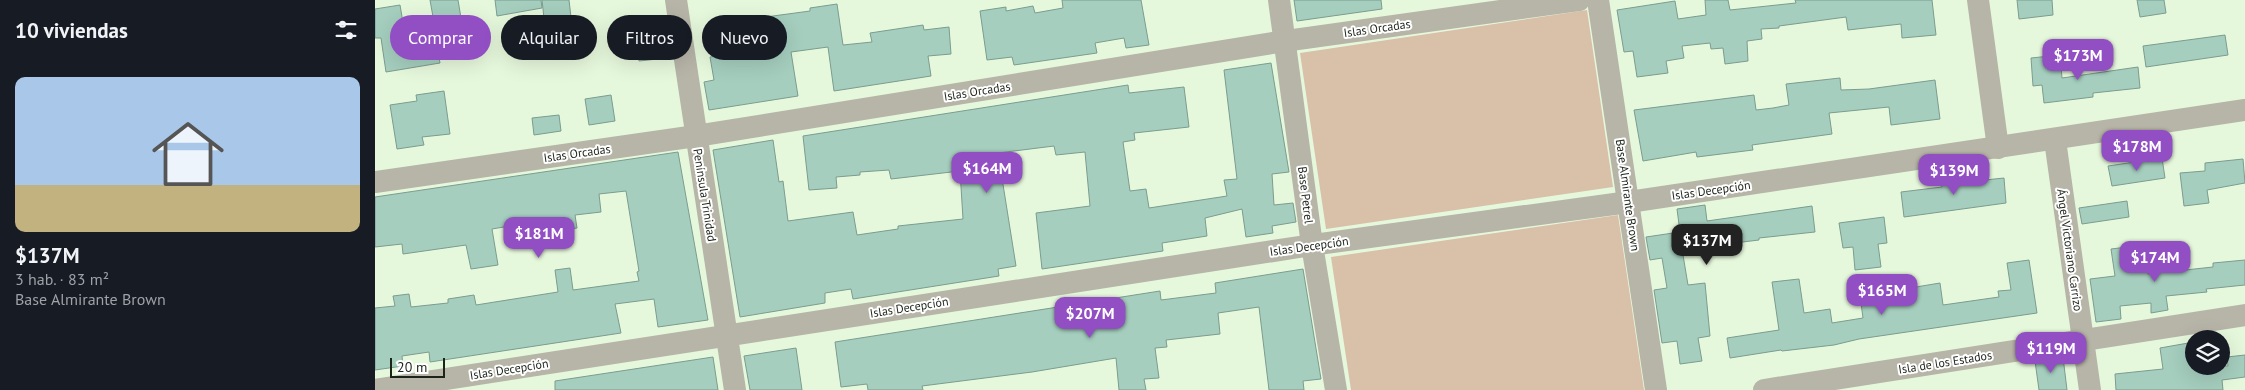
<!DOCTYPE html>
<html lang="es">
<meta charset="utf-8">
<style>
body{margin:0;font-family:"PT Sans",sans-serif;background:#242831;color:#f1f3f6;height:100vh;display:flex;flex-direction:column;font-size:19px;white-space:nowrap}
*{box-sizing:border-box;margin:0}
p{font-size:16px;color:#9ea1a6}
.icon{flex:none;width:28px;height:28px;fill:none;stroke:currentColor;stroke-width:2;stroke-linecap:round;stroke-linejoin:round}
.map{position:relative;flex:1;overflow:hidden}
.sheet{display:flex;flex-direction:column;background:#171b24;width:375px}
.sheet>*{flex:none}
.banner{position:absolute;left:15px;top:15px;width:475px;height:45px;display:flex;gap:10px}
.controls{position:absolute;left:1810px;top:330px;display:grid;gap:10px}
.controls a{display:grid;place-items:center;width:45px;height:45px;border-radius:50%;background:#171b24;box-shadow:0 5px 20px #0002;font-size:25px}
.scale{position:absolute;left:15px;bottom:12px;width:55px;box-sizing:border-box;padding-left:5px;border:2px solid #1c2319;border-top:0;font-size:14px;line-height:18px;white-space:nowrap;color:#1c2319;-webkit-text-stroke:4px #fff;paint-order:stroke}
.price{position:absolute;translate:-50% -42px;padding:0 11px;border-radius:10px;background:#924fc4;color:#fff;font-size:16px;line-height:32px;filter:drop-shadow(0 1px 2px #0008)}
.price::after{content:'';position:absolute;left:50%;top:30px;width:15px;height:11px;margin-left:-8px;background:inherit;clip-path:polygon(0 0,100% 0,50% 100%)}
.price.active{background:#222;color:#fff}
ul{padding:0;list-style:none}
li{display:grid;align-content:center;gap:10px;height:265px;padding:0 15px}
li span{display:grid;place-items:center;height:155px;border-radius:10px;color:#555}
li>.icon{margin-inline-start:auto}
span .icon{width:90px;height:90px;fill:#fffc;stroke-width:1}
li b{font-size:21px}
h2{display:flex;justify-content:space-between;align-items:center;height:60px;padding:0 15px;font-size:21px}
.tag{padding:0 18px;border-radius:22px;background:#171b24;box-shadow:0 5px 20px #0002;font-size:18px;line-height:45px}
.tag.active{background:#924fc4;color:#fff}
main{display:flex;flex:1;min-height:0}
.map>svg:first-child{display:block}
</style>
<main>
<section class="sheet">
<h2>10 viviendas<svg class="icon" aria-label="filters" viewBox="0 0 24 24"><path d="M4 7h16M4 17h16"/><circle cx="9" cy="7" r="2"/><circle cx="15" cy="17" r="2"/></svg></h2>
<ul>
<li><span style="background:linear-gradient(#a9c7e8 70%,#c2b280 0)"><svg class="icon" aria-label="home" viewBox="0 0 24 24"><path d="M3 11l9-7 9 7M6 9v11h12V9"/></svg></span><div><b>$137M</b><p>3 hab. · 83 m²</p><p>Base Almirante Brown</p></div></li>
</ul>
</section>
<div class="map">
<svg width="1870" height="390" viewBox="0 0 1870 390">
<rect width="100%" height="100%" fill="#e6f8dc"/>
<g fill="#d9c0a9">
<path d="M1212,10L1238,187L951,229L925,53Z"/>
<path d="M1243,215L1269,390H976L956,257Z"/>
</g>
<g fill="#a5cebe" stroke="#7b9c8f">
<path d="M55,0H83L87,24L60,28Z"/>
<path d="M120,0H166L167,8L122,16Z"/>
<path d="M167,0H194L199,43L172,46Z"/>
<path d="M687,0H766L774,45L751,48L749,38L720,43L722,53L639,65L637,57L612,60L605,11L631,7V11L658,6L660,13L688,8Z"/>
<path d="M919,0H1006L1007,9L922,21Z"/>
<path d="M1330,0H1353L1355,10L1421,3L1420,0H1557L1561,35L1527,38L1526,24L1473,30L1471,17L1404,26V28L1386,29L1387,39L1372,41L1373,61L1350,64L1348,48L1336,49L1335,43L1307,46L1309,58L1291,61L1293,73L1262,77L1258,51L1249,52L1242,10L1300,1L1303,19L1331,15Z"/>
<path d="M1642,0H1677L1678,15L1644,19Z"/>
<path d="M1762,0H1789L1791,13L1765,17Z"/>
<path d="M462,4L468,45L497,42L495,33L548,25L549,30L574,27L576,54L553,56L556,76L459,91L453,47L416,52L423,96L334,110L329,82L339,80L335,57L366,53L361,21L435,11V8Z"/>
<path d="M25,5L33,52L62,47L65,63L11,72L6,38H0V9Z"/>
<path d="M1850,35L1853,55L1771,67L1768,46Z"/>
<path d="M289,40L292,58L264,61L261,44Z"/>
<path d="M1685,55L1687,78L1763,67L1765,88L1718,93V97L1669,103L1667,85L1658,86L1656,58Z"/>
<path d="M896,63L914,172L897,174L899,205L918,203L921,222L897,226L898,233L871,237L867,209L830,218L832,236L787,243L788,251L667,269L661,213L715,206L710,152L681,155L679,146L623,153L641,266L623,269L624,276L478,299L476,289L450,293V303L365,317L338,150L398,140L404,182L408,181L413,221L478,212L482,235L523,229V226L588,219L585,171L516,179L514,170L485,172V175L461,177L462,188L434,190L428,136L753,85L754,93L809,87L814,127L759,133L760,140L748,142L755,191L771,189L774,208L852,196L849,180L862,179L849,70Z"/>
<path d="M1465,78L1466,90L1494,89L1560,80L1565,119L1516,125L1514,107L1454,113L1457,134L1377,145L1378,150L1322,157L1321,152L1268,161L1259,110L1379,95L1381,110L1398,108L1414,105L1411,84Z"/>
<path d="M69,91L75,134L47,137L49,145L22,149L15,105L42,101L41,95Z"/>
<path d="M236,95L240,121L214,125L210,99Z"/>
<path d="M184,115L186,131L159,135L157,118Z"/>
<path d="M303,152L333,320L283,327L279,299L240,304L246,333L55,362L54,352L27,356L28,366L0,370V308L20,306L18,296L34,294L36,307L73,303V299L99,295L101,305L183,292L180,270L195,268L198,290L264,281L262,272L264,271L251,191L224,194L226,212L200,215L202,228L173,233L171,220L117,229L123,265L96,269L91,245L28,254L27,244L0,247V197Z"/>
<path d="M1787,158L1790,178L1737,186L1733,166Z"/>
<path d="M1868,159L1870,183L1832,190L1834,203L1809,206L1805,173L1830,171V163Z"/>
<path d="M1579,169L1581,183L1629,178L1631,203L1529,217L1526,192L1567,187L1565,171Z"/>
<path d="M1752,201L1754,217L1707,224L1704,208Z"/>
<path d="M1330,205L1332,221L1437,206L1440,232L1384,238V240L1335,246L1336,252L1308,255L1313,285L1330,283L1335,336L1323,338L1327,361L1305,364L1302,341L1287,343L1279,290L1292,288L1287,258L1275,260L1271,237L1305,232L1302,209Z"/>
<path d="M1509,217L1512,243L1503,244L1506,267L1480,270L1478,247L1468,248L1464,223Z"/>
<path d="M1769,245L1773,274L1838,267V263L1870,260V285L1831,289L1832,292L1791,296L1793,310L1776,313V303L1745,306L1746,319L1721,322L1715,279L1740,276L1736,249Z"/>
<path d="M1654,260L1662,313L1484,339L1459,345L1407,351L1406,350L1355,358L1352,338L1404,330L1397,282L1424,279L1429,313L1455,309L1457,323L1488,318L1486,303L1530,297L1529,289L1565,283L1568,305L1624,297L1623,291L1636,290L1632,263Z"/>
<path d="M928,269L946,379L928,381L929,390H894L884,307L843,313L845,334L791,340L792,347L780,348L784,378L769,379L771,390H744L741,358L657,372L547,386L548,390H493L492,384L466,387L460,342L785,291L786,300L841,293L840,283Z"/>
<path d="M1819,342V366H1853L1852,357L1870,355V377L1847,380L1848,390H1741L1740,374L1788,369L1785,348Z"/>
<path d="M421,348L427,390H375L369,356Z"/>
<path d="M338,357L343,390H180V381Z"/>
<path d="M1688,357L1692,390H1664L1660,361Z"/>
</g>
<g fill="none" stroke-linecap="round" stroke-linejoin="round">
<g stroke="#b7b5a8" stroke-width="22">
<path d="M301,0L360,390"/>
<path d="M904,0L937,245L961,390"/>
<path d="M1223,0L1281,390"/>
<path d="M1603,0L1623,148"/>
<path d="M1680,140L1715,390"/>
<path d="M0,182L321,136L910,41L1204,0"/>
<path d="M0,390L937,245L1254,202L1870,110"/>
<path d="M1389,390L1870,315"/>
</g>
</g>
<g text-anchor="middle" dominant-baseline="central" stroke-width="4" stroke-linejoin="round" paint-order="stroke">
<g font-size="12" fill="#1c2319" stroke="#fff">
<text transform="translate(1002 28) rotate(-8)">Islas Orcadas</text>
<text transform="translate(602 91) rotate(-9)">Islas Orcadas</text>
<text transform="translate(202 153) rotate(-8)">Islas Orcadas</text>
<text transform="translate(1336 190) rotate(-8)">Islas Decepción</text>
<text transform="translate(330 195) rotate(81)">Península Trinidad</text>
<text transform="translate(931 195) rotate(83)">Base Petrel</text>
<text transform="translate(1253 195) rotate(82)">Base Almirante Brown</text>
<text transform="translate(934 246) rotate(-8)">Islas Decepción</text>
<text transform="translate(1695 250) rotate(82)">Ángel Victoriano Carrizo</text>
<text transform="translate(534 307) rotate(-9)">Islas Decepción</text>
<text transform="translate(1570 362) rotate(-9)">Isla de los Estados</text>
<text transform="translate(134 369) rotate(-9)">Islas Decepción</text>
</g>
</g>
</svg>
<div class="controls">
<a><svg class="icon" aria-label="layers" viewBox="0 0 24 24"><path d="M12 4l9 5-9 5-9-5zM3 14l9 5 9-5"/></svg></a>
</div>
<div class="scale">20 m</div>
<b class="price" style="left:1703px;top:81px">$173M</b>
<b class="price" style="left:1762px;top:172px">$178M</b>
<b class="price" style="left:612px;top:194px">$164M</b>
<b class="price" style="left:1579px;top:196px">$139M</b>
<b class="price" style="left:164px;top:259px">$181M</b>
<b class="price active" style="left:1332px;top:266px">$137M</b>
<b class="price" style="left:1780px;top:283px">$174M</b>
<b class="price" style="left:1507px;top:316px">$165M</b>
<b class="price" style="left:715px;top:339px">$207M</b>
<b class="price" style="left:1676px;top:374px">$119M</b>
<div class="banner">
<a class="tag active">Comprar</a>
<a class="tag">Alquilar</a>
<a class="tag">Filtros</a>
<a class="tag">Nuevo</a>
</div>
</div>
</main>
